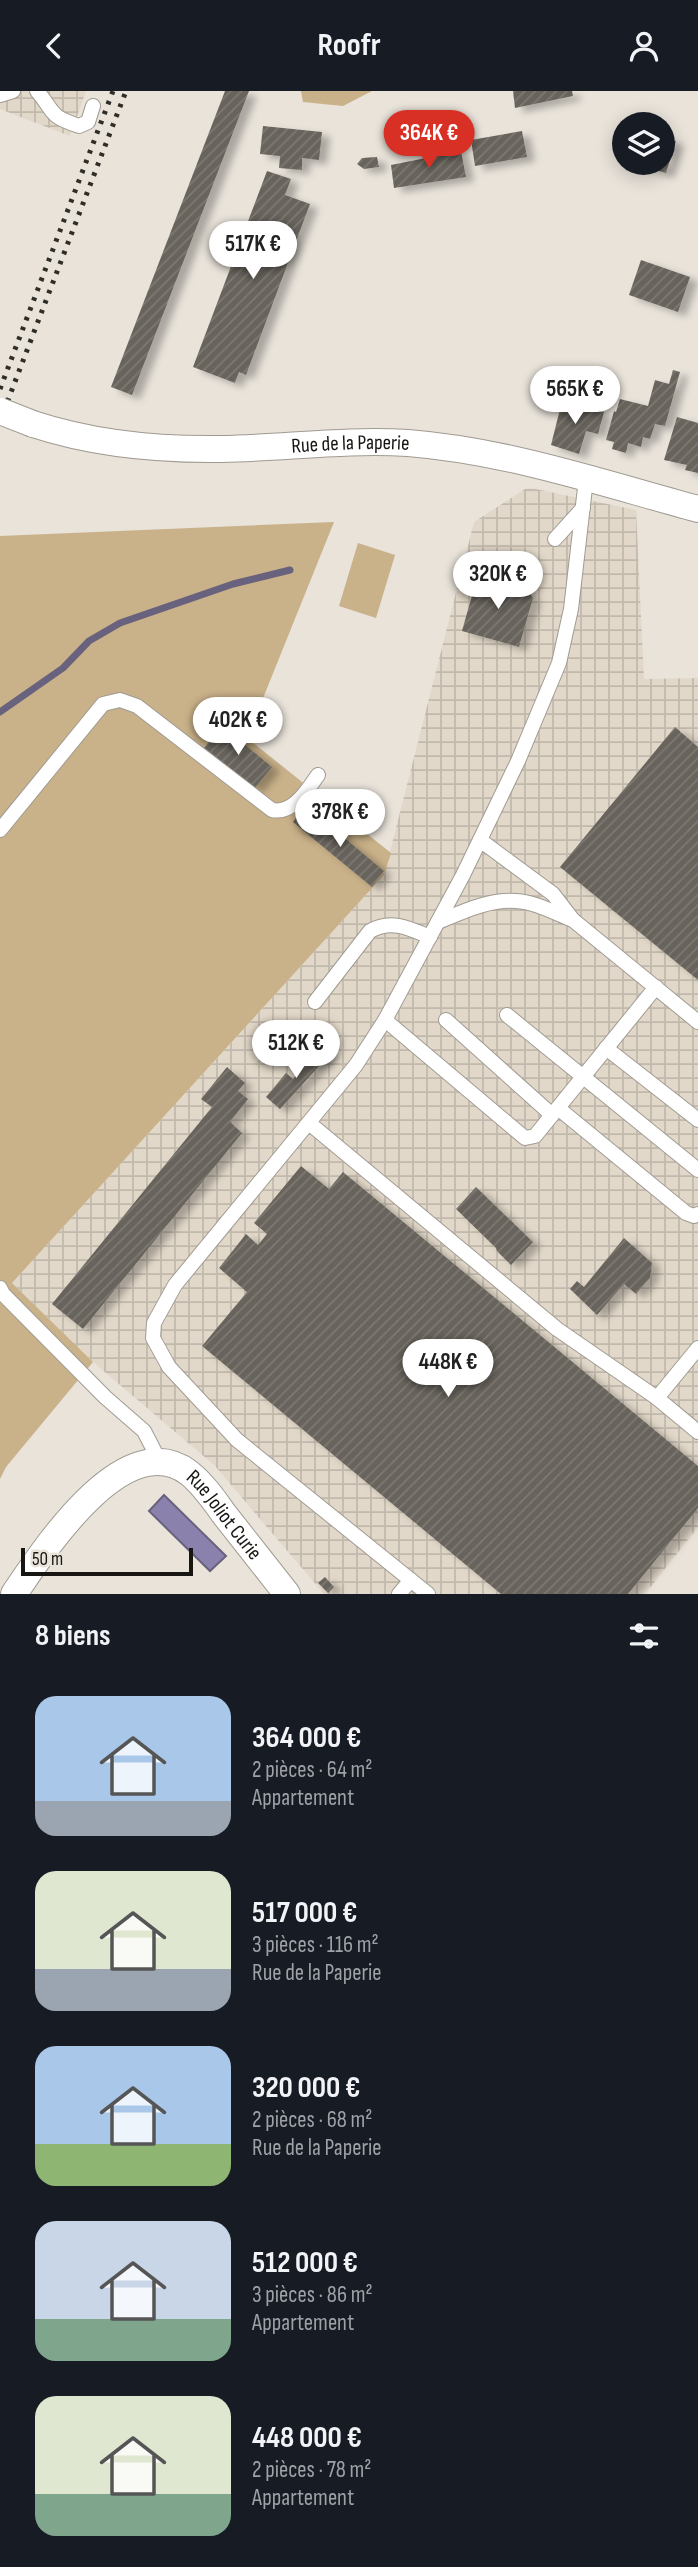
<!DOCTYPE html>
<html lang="fr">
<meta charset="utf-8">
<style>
body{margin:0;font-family:"Sofia Sans Condensed",sans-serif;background:#242831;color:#f1f3f6;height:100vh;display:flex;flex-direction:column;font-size:26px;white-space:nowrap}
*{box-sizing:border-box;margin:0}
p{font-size:23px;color:#9ea1a6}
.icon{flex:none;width:38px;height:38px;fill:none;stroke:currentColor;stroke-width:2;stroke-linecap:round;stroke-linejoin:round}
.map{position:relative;height:1503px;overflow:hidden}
.details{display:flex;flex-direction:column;background:#171b24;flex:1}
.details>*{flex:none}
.controls{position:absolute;left:612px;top:21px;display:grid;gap:14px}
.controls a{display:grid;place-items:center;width:63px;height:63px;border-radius:50%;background:#171b24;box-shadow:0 4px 18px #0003;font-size:35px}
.scale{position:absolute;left:21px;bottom:18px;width:172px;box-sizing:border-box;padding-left:7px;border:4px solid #171612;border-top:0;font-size:19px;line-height:24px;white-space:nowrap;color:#171612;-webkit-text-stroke:5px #e9e3da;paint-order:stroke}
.price{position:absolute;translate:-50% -60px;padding:0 16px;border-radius:24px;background:#fff;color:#222;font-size:23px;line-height:46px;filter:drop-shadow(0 2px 4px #0008)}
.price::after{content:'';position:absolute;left:50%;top:42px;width:21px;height:16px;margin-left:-10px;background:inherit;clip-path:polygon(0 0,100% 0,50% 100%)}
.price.current{background:#d93025;color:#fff}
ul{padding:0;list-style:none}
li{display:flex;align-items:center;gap:21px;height:175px;padding:0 35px}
li span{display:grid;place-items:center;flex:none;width:196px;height:140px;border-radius:21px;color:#555}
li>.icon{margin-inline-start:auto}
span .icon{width:84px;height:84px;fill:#fffc;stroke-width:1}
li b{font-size:30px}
h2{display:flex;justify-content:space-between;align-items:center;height:84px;padding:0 35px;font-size:30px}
header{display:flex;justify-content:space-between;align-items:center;height:91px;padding:0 35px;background:#171b24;font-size:32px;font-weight:700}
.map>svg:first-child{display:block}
</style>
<header><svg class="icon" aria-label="back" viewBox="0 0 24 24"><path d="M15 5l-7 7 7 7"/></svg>Roofr<svg class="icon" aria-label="person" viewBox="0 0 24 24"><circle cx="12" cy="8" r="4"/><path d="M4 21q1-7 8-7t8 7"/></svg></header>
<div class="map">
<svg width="698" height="1503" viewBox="0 0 698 1503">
<defs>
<pattern id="industrial-grid" width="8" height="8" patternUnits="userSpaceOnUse" patternTransform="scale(1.75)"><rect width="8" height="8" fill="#e2d8c9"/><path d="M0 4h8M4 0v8" fill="none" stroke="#c1b9ac"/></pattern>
<pattern id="building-hatch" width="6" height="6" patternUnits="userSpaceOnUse" patternTransform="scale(1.75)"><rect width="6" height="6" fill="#68645c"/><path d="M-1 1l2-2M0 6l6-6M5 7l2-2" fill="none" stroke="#7c7973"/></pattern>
<filter id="shadow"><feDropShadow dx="8" dy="4.5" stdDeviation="3.5" flood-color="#0004"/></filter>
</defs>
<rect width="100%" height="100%" fill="#e9e3da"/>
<g fill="url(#industrial-grid)">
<path d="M0,0H86L70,45L0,18Z"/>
<path d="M531,397L636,419L644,588L698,587V1436L645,1503H324L214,1374L93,1271L12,1192L384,784L474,431L525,398Z"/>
</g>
<g fill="#c9b189">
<path d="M301,0H372L343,15L303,11Z"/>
<path d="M334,431L247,647L391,762L384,784L12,1192L93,1271L6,1376L0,1388V445Z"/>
<path d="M358,452L395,464L376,527L339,515Z"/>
</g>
<path fill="#8a82ac" stroke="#68627e" stroke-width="2" d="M164,1404L226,1465L210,1480L149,1420Z"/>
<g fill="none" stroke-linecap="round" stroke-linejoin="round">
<path stroke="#68627e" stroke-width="7" d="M0,621L63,577L89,550L120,532L233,493L290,479"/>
</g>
<g fill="url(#building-hatch)" filter="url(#shadow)">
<path d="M225,0H249L132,304L111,296Z"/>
<path d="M513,0H572L573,5L515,17Z"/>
<path d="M263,35L322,41L319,69L302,67V79L279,77L280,65L260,63Z"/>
<path d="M522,40L527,66L475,75L471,49Z"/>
<path d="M624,45H625V70L617,68Z"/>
<path d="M663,46L676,50L666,82L632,73L663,72Z"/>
<path d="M461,60L466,86L394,97L391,74Z"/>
<path d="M377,66L379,76L364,78L357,73L362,67Z"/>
<path d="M267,80L291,88L285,104L310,113L246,284L239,281L235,292L193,276Z"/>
<path d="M641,169L690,186L678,221L629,204Z"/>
<path d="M673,279L680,281L665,335L655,333L650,348L643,346L641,356L628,352L626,362L612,358L614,351L606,349L614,320L616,321L620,308L648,315L655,289L669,293Z"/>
<path d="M562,310L604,321L598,343L586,340L579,363L551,354Z"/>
<path d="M677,326L698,332V382L685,379L687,374L664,369Z"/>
<path d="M478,483L527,498L533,507L519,556L462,540Z"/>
<path d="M222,635L272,676L254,698L204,657Z"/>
<path d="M675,636L698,656V889L560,776Z"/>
<path d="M302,719L325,737L329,734L384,780L372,796L293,731Z"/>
<path d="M320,955L330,963L280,1018L266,1006L286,982L293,988Z"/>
<path d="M227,976L245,992L238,1000L248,1008L230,1031L242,1042L83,1238L52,1213L212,1016L201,1008Z"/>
<path d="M301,1075L329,1098L343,1081L698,1375V1417L628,1503H501L202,1255L247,1201L219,1177L246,1143L258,1154L267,1143L254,1132Z"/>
<path d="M476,1096L533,1151L511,1174L497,1160L496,1157L456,1118Z"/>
<path d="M624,1147L652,1172L650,1187L636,1203L624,1193L597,1224L570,1198L577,1190L584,1196Z"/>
<path d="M325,1486L334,1496L328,1502L318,1492Z"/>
</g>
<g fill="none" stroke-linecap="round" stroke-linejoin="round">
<defs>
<g id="service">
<path d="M37,0C56,22 47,24 79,35L88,31L93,15"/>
<path d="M0,4L13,0"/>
<path d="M555,448L583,417"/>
<path d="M0,739L103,613L120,609L137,615L272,719C294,723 307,699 318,684"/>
<path d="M480,749L553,803L573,829L698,931"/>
<path d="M438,831C462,821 489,808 516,810C535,811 555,822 573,829"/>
<path d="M315,911L370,840C391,828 409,837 430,846"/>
<path d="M507,924L698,1079"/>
<path d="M385,929L525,1047L535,1045L656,896"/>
<path d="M446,929L552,1024"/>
<path d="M606,957L698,1029"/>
<path d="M558,1017L686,1122L694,1125L698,1123"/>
<path d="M309,1032L557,1238L657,1307L698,1341"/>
<path d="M0,1197L3,1203L105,1306L144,1340L160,1371"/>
<path d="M657,1307L698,1257"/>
<path d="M399,1503L411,1489"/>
<path d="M428,1503L237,1349L169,1276L153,1247L154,1232L175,1194L356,974L385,929L463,784L518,670L559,572L571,518L586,388"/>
</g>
<g id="minor">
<path id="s1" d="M33,333C94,353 158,359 222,358C284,357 346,348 408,352C508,360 602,392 698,418"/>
<path id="s2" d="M14,1503C44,1459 125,1333 189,1382C203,1393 214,1409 224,1423C245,1450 266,1476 287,1503"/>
</g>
</defs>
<use href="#service" stroke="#a09b92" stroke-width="16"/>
<use href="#minor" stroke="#a09b92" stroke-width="28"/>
<use href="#service" stroke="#fff" stroke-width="14"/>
<use href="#minor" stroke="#fff" stroke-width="26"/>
<g stroke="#2e2d28" stroke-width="5" stroke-dasharray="3.5 7" stroke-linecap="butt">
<path d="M0,298L113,0"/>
<path d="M0,330L126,0"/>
</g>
<defs>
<path id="minor-bridge" d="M0,320L33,333"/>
</defs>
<use href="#minor-bridge" stroke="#a09b92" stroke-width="28" stroke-linecap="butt"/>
<use href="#minor-bridge" stroke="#fff" stroke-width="26"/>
</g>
<g text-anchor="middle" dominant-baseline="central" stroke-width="7" stroke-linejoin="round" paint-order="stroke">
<g font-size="21" fill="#171612" stroke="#e9e3da">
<text stroke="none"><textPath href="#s1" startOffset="320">Rue de la Paperie</textPath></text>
<text stroke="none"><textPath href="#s2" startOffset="290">Rue Joliot Curie</textPath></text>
</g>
</g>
</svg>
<div class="controls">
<a><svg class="icon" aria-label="layers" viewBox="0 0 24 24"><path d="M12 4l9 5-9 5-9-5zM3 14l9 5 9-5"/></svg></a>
</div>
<div class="scale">50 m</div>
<b class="price current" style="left:429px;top:79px">364K €</b>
<b class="price" style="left:253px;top:190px">517K €</b>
<b class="price" style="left:575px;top:335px">565K €</b>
<b class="price" style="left:498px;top:520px">320K €</b>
<b class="price" style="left:238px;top:666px">402K €</b>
<b class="price" style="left:340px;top:758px">378K €</b>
<b class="price" style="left:296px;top:989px">512K €</b>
<b class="price" style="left:448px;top:1308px">448K €</b>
</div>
<section class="details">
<h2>8 biens<svg class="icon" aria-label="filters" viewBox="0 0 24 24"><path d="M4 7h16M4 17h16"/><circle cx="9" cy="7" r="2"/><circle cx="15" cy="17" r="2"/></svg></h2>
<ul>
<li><span style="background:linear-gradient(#a9c7e8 75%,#9aa5b1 0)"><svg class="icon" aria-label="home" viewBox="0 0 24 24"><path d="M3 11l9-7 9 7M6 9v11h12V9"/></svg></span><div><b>364 000 €</b><p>2 pièces · 64 m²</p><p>Appartement</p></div></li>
<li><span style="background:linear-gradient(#dfe7d0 70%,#9aa5b1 0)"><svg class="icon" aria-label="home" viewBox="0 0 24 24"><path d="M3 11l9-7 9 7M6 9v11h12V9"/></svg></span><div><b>517 000 €</b><p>3 pièces · 116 m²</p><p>Rue de la Paperie</p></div></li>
<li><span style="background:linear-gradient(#a9c7e8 70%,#8fb573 0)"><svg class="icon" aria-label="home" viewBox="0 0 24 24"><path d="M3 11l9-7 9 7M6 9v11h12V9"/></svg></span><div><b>320 000 €</b><p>2 pièces · 68 m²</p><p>Rue de la Paperie</p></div></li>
<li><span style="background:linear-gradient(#c9d6e8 70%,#7fa58c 0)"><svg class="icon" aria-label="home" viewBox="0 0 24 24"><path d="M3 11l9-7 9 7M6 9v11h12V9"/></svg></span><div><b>512 000 €</b><p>3 pièces · 86 m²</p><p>Appartement</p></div></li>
<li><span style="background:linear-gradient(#dfe7d0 70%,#7fa58c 0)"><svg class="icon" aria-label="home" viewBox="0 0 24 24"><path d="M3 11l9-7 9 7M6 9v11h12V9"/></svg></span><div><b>448 000 €</b><p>2 pièces · 78 m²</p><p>Appartement</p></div></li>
</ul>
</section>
